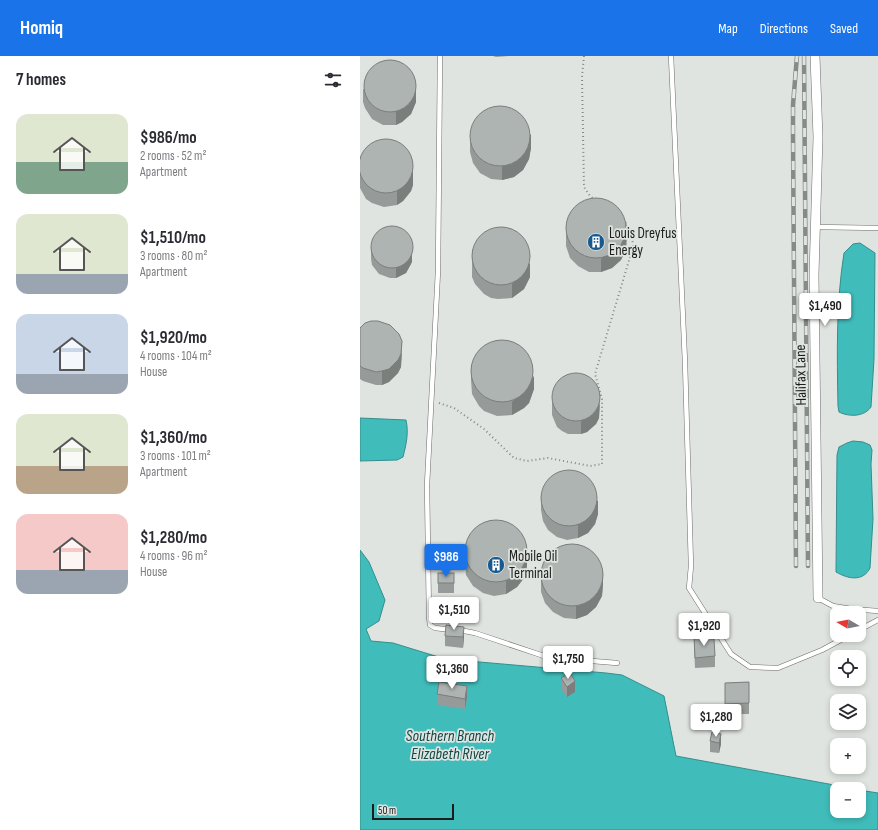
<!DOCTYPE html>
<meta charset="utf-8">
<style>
body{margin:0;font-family:"Sofia Sans Condensed",sans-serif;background:#f2f2f3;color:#2b2b33;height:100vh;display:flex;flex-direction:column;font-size:15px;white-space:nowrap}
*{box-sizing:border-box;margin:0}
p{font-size:13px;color:#7c7c81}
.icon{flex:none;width:22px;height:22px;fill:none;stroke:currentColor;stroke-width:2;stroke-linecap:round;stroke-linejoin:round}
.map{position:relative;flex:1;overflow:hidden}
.panel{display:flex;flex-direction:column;background:#fff;width:360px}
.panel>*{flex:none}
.needle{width:26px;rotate:279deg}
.fabs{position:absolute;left:470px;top:550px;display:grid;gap:8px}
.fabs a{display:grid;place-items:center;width:36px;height:36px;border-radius:8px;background:#fff;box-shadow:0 2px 6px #0003;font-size:20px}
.scale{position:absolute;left:12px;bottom:10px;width:82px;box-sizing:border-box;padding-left:4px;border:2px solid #1c1e1d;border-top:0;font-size:11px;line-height:14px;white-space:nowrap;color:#1c1e1d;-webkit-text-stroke:3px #dfe4e0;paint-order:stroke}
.price{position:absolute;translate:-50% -34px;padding:0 9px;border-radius:4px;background:#fff;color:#222;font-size:13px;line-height:26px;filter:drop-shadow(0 1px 2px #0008)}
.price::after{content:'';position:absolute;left:50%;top:24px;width:12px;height:9px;margin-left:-6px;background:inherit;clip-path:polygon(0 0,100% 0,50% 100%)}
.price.selected{background:#1a73e8;color:#fff}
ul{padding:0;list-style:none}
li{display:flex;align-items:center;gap:12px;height:100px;padding:0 16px}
li span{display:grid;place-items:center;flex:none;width:112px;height:80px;border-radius:12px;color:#555}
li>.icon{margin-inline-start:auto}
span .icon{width:48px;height:48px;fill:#fffc;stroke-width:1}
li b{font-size:17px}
h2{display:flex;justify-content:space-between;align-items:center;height:48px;padding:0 16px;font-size:17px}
header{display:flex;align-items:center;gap:24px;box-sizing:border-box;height:56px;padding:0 20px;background:#1a73e8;color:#fff}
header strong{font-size:19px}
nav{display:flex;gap:22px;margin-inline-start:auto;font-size:14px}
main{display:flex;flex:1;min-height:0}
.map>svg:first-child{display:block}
</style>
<header>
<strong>Homiq</strong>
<nav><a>Map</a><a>Directions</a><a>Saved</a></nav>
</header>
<main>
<section class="panel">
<h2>7 homes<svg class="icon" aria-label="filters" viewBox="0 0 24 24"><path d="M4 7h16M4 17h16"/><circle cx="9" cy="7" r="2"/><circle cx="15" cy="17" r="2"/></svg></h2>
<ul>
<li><span style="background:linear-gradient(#dfe7d0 60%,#7fa58c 0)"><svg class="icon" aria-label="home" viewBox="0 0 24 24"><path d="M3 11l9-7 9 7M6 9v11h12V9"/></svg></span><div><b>$986/mo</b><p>2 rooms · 52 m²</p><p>Apartment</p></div></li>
<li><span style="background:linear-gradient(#dfe7d0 75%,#9aa5b1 0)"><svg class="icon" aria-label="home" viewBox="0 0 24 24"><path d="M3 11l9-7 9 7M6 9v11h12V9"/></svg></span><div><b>$1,510/mo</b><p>3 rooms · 80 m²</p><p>Apartment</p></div></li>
<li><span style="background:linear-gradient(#c9d6e8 75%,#9aa5b1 0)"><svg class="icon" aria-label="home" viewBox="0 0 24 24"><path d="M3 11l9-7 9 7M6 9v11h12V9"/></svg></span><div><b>$1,920/mo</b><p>4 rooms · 104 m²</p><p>House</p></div></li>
<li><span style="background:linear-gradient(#dfe7d0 65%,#b9a48a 0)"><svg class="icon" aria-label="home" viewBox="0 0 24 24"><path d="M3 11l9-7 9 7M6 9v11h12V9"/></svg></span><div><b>$1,360/mo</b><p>3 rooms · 101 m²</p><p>Apartment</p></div></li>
<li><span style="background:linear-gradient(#f6c9c9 70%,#9aa5b1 0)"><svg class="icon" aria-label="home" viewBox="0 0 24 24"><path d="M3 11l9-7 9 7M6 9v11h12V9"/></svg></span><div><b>$1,280/mo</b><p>4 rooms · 96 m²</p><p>House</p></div></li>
</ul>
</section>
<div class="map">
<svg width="518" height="774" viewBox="0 0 518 774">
<rect width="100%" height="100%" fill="#dfe4e0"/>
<g fill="#40bdbb" stroke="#358d8c">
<path d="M500,187L515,197L514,303L511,351C504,361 489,361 479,356L478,350C477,299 476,247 484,197L493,188Z"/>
<path d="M0,362L46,364C49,377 46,389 43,401L37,404L0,405Z"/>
<path d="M493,385L503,386L510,389L512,394L511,408L513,463L510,512C503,526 488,523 476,516L477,399L479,391L487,387Z"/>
<path d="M0,494L9,506L25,544L19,565L6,573L11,585L33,587L85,603L246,617L262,619L304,640L316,700L496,733H477V755H499V734L518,737V774H0Z"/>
</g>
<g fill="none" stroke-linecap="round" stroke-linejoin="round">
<defs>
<g id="service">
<path d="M80,0L78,215L67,429L69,561L70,569L75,572L92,574"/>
<path d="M311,0L325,306L331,510L329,532L371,598L390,611L418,612L462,594L490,579"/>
<path d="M456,171L518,172"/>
<path d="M458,542L473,550L491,553L518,555"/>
<path d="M99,574L115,577L184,600L195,602L257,607"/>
<path d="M499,574L518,564"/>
</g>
<path id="minor" d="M455,0L458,81L454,219L458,542"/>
</defs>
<use href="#service" stroke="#6a6e6b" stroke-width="5.5"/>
<use href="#minor" stroke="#6a6e6b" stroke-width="10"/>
<g stroke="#858886" stroke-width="2" stroke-dasharray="1 3" stroke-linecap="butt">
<path d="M224,0L222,21L224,131L230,140L234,143"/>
<path d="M79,347L94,352L124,373L154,402L167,405L188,402L230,410L242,408V343L235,318L273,191L272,179L265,165"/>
</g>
<use href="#service" stroke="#fff" stroke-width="4.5"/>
<use href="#minor" stroke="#fff" stroke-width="9"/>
<defs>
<g id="rail">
<path d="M444,0L448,510"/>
<path d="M436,510L433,79V49L437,0"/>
</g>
</defs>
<use href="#rail" stroke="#878b88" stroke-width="4.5"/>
<use href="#rail" stroke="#dfe4e0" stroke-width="3" stroke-dasharray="9" stroke-linecap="butt"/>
</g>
<g fill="#969b99">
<path d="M133,0H149L136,1Z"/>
<path d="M3,33L56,46L51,58L42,66L36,69H23L12,63L5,52L3,46Z"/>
<path d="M110,83L171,92L169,103L163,114L154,121L142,124L131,123L120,117L113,107L110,96Z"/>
<path d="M0,103L53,129L51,135L43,145L37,149L24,151L12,147L6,143L0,132Z"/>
<path d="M206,177L267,181L266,193L261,204L252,212L241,216H229L218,210L210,202L206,190Z"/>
<path d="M11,193L52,206L46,217L36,222H30L19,218L12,209L11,203Z"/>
<path d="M112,193L170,221L164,233L152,242L138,243L131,242L124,238L115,228L112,221Z"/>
<path d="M0,272L42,298L41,311L38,317L29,326L22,329H16L3,325L0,323Z"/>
<path d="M111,310L174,333L169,347L164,352L152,359L137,360L124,355L119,350L112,338L111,324Z"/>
<path d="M192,346L240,349L239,362L236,368L227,376L221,378H208L202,375L197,371L192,359Z"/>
<path d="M181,440L238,458L235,468L228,477L218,482L207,484L197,481L188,474L183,465L181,454Z"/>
<path d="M105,494L167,510L164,522L157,531L146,538L134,540L123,537L113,530L106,519L105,507Z"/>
<rect x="78" y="517" width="16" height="20"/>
<path d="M181,522L243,528L242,540L236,551L227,559L216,563L204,562L193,556L185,547L181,536Z"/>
<path d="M85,580L104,581L103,592L85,590Z"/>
<path d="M334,581L351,583L355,600V611L335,612L334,591Z"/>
<path d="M201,622L215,636L207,641L201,633Z"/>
<path d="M389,626V658H365V627Z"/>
<path d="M77,638L107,641L105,653L77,649Z"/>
<path d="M352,676L361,688L359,697L350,696V685Z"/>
</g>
<g fill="#7a7e7d">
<path d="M56,33V46L51,58L42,66L36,69V55Z"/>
<path d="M171,78V92L169,103L163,114L154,121L142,124V111Z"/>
<path d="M53,115V129L51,135L43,145L37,149V135Z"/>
<path d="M267,168L266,193L261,204L252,212L241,216V203Z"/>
<path d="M52,196V206L46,217L36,222V212Z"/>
<path d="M170,207V221L164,233L152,242V228Z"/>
<path d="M42,285L41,311L38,317L29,326L22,329V315Z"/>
<path d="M174,320V333L169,347L164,352L152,359V346Z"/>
<path d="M240,336L239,362L236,368L227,376L221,378V365Z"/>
<path d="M238,444V458L235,468L228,477L218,482V469Z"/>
<path d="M167,496V510L164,522L157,531L146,538V524Z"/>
<path d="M243,515V528L242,540L236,551L227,559L216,563V549Z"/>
<path d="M104,571V581L103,592V581Z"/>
<path d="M215,625V636L207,641V631Z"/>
<path d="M107,630V641L105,653V643Z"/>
<path d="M361,678V688L359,697V687Z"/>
</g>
<g fill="#aeb4b2" stroke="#7a7e7d">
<circle cx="30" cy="30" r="26"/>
<circle cx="140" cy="80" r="30"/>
<circle cx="26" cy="110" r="27"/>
<circle cx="236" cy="172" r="30"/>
<circle cx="32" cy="191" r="21"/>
<circle cx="141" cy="200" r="29"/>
<path d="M11,265H18L30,269L39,278L42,285L41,298L38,304L29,313L22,315L16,316L3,312L0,310V272L5,267Z"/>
<circle cx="142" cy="315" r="31"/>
<circle cx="216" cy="341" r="24"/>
<circle cx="209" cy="442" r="28"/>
<circle cx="136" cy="495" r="31"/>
<circle cx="212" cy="519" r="31"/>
<rect x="78" y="517" width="16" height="10"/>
<path d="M86,569L104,571L103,581L85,580Z"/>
<path d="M351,579V583H354L355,600L335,602L334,581Z"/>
<path d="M210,617L215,625L207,631L201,622Z"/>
<path d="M79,626L107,630L105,643L77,638Z"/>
<path d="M389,626V647L365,648V627Z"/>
<path d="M352,676L361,678L359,687L350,685Z"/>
</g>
<defs>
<symbol id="building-disc" viewBox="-11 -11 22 22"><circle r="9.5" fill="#18598e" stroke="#dfe4e0"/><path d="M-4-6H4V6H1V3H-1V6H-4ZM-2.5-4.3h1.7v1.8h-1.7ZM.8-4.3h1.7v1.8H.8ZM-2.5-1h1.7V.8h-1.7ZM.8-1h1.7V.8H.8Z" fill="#fff"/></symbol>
</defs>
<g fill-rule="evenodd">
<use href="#building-disc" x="226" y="176" width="20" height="20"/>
<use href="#building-disc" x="126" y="499" width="20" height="20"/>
</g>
<g text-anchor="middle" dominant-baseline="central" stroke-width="3.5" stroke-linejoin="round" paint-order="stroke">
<g font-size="15" fill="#1c1e1d" stroke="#dfe4e0" text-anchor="start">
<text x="249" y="177">Louis Dreyfus<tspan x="249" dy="17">Energy</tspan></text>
<text x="149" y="500">Mobile Oil<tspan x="149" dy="17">Terminal</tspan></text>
</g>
<g font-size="15" fill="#1c1e1d" stroke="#dfe4e0">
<text transform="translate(441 319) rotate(-91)">Halifax Lane</text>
</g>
<g font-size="16" font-style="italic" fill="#0f4646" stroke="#dfe4e0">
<text x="90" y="680">Southern Branch<tspan x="90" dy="18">Elizabeth River</tspan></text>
</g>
</g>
</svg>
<div class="fabs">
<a><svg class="needle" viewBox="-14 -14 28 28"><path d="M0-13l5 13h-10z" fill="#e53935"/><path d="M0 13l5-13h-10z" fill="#7c7c81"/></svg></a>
<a><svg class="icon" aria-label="locate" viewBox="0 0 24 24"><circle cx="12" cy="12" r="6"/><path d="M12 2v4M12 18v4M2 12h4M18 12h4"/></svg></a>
<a><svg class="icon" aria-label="layers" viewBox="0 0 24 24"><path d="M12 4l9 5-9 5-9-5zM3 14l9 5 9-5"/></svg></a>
<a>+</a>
<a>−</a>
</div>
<div class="scale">50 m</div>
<b class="price" style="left:465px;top:271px">$1,490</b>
<b class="price selected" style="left:86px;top:522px">$986</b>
<b class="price" style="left:94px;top:575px">$1,510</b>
<b class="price" style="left:344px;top:591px">$1,920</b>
<b class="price" style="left:208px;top:624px">$1,750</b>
<b class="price" style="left:92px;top:634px">$1,360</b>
<b class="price" style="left:356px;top:682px">$1,280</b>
</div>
</main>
